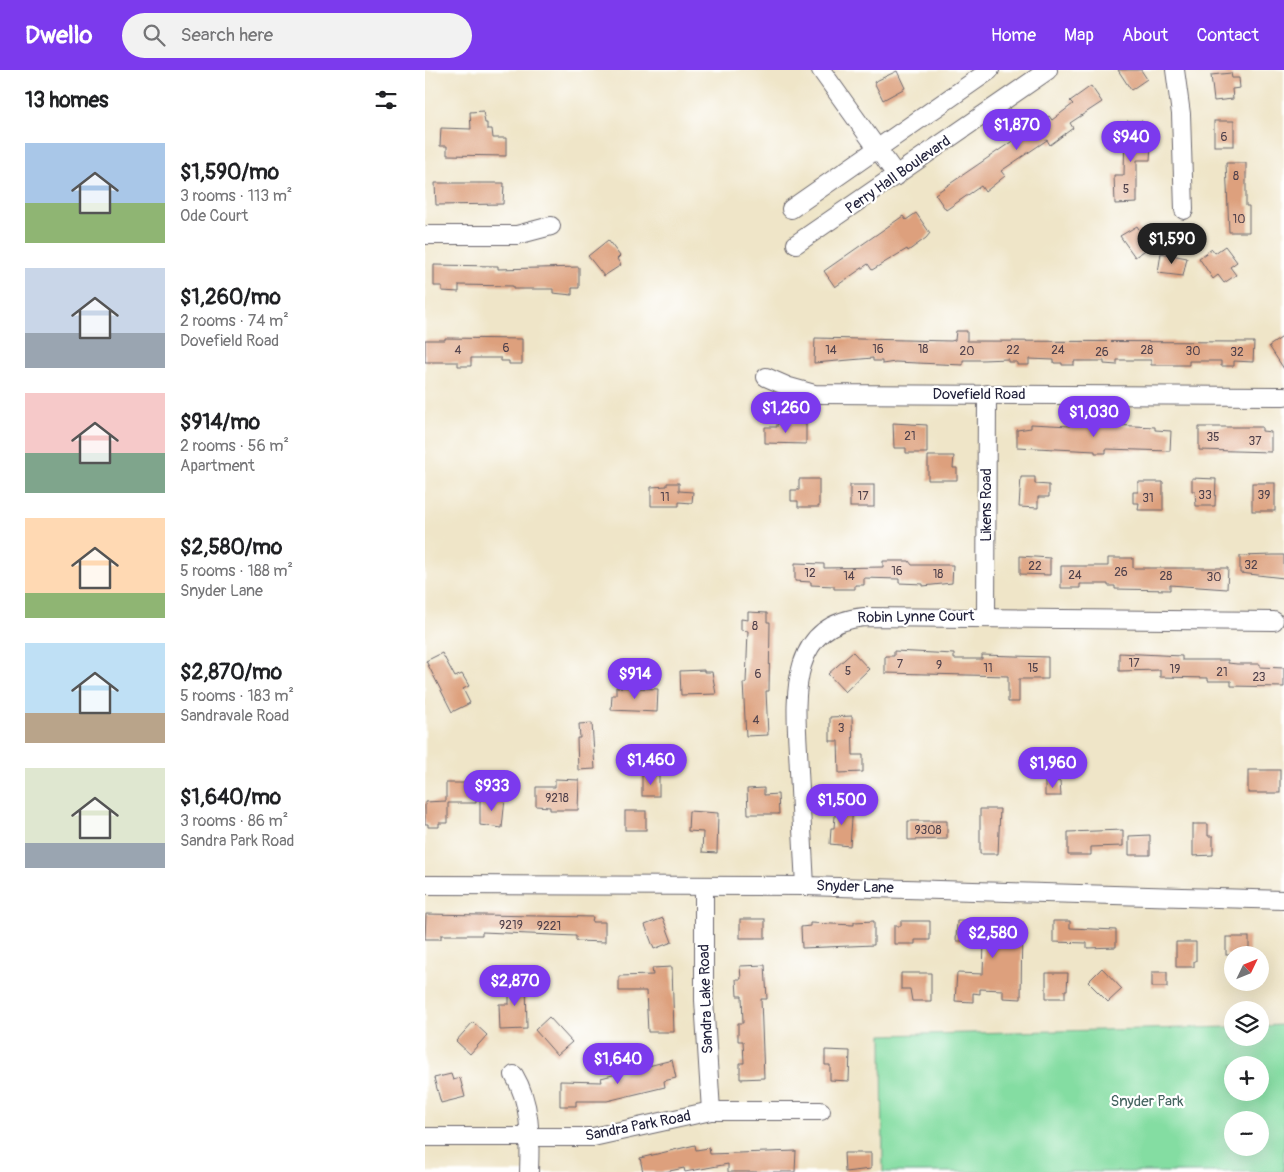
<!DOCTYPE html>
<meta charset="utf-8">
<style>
body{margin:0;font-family:Pangolin,sans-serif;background:#f2f2f2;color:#202124;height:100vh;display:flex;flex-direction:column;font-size:19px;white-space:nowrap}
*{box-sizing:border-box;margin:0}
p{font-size:16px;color:#757577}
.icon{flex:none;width:28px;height:28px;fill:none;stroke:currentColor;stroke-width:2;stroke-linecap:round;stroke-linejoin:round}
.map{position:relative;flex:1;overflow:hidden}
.drawer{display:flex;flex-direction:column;background:#fff;width:425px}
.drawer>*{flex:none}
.needle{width:32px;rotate:47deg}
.controls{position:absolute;left:799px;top:876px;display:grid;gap:10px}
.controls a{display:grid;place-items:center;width:45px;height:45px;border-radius:50%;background:#fff;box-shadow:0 5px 20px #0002;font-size:25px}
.price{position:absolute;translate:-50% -42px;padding:0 11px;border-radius:18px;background:#7c3aed;color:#fff;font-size:16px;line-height:32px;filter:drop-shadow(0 1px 2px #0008)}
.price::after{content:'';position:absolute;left:50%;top:30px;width:15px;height:11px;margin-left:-8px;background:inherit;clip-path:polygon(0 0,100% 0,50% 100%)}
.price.active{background:#222;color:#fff}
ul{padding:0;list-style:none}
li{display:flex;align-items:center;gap:15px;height:125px;padding:0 25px}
li span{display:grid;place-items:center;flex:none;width:140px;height:100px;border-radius:0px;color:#555}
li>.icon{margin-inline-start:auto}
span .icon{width:60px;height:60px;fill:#fffc;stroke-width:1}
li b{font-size:21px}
h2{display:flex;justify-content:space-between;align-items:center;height:60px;padding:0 25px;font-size:21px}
header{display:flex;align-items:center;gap:30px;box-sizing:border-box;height:70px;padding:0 25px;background:#7c3aed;color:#fff}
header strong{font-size:24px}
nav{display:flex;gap:28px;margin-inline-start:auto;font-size:18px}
.search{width:350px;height:45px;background:#f2f2f2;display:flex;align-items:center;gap:12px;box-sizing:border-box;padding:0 18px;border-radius:28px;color:#757577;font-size:19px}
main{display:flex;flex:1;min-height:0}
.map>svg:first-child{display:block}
</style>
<header>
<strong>Dwello</strong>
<div class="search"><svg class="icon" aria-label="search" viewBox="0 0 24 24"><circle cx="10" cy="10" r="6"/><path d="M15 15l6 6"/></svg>Search here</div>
<nav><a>Home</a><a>Map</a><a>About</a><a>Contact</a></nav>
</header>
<main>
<section class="drawer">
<h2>13 homes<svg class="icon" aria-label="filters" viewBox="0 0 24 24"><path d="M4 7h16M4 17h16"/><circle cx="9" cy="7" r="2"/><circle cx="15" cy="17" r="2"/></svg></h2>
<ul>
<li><span style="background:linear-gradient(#a9c7e8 60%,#8fb573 0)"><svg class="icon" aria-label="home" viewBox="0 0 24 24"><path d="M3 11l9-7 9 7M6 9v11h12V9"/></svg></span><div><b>$1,590/mo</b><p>3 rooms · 113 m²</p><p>Ode Court</p></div></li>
<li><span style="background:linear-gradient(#c9d6e8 65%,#9aa5b1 0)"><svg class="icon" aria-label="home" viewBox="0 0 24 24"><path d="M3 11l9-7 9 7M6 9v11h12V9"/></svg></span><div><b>$1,260/mo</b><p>2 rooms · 74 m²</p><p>Dovefield Road</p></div></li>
<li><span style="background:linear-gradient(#f6c9c9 60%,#7fa58c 0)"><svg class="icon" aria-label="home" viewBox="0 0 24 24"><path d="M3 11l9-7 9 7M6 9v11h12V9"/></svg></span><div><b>$914/mo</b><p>2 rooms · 56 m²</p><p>Apartment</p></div></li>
<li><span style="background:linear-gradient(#ffd9b3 75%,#8fb573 0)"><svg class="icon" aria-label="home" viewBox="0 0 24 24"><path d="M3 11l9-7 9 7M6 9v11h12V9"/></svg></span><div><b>$2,580/mo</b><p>5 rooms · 188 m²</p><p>Snyder Lane</p></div></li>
<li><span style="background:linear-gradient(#bfe0f5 70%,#b9a48a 0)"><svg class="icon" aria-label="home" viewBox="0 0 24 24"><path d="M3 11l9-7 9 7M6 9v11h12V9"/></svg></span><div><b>$2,870/mo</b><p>5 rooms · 183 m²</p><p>Sandravale Road</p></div></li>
<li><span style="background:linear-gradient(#dfe7d0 75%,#9aa5b1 0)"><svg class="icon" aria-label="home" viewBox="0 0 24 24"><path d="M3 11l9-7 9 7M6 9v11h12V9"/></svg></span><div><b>$1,640/mo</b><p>3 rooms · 86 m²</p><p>Sandra Park Road</p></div></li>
</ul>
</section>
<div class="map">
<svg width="859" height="1102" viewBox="0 0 859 1102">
<rect width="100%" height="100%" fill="#fff"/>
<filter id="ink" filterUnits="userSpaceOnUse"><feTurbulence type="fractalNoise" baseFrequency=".02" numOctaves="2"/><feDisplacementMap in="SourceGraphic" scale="10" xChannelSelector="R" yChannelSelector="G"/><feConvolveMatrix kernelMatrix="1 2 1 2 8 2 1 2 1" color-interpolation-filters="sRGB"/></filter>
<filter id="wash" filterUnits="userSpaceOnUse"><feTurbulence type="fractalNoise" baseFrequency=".0096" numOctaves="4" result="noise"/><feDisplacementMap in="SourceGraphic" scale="20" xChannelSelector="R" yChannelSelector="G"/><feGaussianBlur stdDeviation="1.12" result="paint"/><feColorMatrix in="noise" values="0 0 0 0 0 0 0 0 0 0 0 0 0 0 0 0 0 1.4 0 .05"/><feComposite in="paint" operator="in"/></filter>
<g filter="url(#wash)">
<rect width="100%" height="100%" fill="#efe5c8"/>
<path fill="#84dda2" stroke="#53806e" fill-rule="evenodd" d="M859,920V1102H458L457,965L807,957L808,968H835V956L858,955ZM808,995H835V1022H808ZM808,1050H835V1078H808Z"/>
<g id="blocks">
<g fill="#dda07d">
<path d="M693,0H716L722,9L706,20Z"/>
<path d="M472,1L480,18L458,30L449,12Z"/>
<path d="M806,3L807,8H814L815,18L807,19L808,29L789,31L786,5Z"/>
<path d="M666,16L677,32L645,53L648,58L625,75L622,70L576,101L580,106L560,122L556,116L521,140L510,124L624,46L627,50L648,34L645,31Z"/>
<path d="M58,41L60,53H62V59H67L68,68H81V86L22,85V76H15L16,58L46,59L45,42Z"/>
<path d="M702,51H717V60H720V74H726L725,90H712V133L690,134L689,105H699L700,60H702Z"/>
<rect x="789" y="51" width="20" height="25"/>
<path d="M801,93H821V136H824V162H804Z"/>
<path d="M10,113H79L78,134L11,135Z"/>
<path d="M491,143L505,163L501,168L483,181L482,179L447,200L443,194L410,217L399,201L478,146L481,150Z"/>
<path d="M712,156L725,177L710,187L695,166Z"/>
<path d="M183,170L195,186L192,189L196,195L179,206L163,186Z"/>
<path d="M800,176L812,192L805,197L811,205L799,213L793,205L788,209L774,188L787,179L790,183Z"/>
<path d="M736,183L762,188L758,206L733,203Z"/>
<path d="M9,195L73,196V199L154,197V218H147V225L128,223V219H88V216L34,215V222L17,221V216H9Z"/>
<path d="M531,261H542V271L829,272L828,292L809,291V296H796V291H764V295H726V290H692V295L679,294V291H649V295H637V293H629V290L604,289V295H592V292H583V289L557,290H538V295L470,292L457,294V291H448V288L389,293L390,268L526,271L530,270Z"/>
<path d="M859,266V299L844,276Z"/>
<path d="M20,268L97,269V294H84V291H76V288H46V296H33V292H0V270H20Z"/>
<path d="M362,353L381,354V374L340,373V357H352V354Z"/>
<path d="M468,353L502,355V383H481V378H469Z"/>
<path d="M645,353L730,357V360L746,361L745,381L681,379V383H670V381L592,377V360L606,358V354L645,356Z"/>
<path d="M774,357H837V361L846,362V382L774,380Z"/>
<path d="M503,386H529L528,398H532V410H503Z"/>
<path d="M596,407H610V414L624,415V427H613V438L594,437Z"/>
<path d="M767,408L791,409L790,436H771L770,421H767Z"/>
<path d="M374,409H394V437H373V431H366V420H374Z"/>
<path d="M713,412H738V440H713L714,433H708V422H713Z"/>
<path d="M242,413H254V421L268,422L267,433L254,432V436H226V417L242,416Z"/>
<rect x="827" y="413" width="23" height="28"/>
<rect x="425" y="415" width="24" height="22"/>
<path d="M848,485H859V508L815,503V486Z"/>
<path d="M595,486L625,488V505L595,504Z"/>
<path d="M683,488H708V498H803L802,519L745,515V520L690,519V516H683V514H655V518H636V496H683Z"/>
<path d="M458,491H484L487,495H528L527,513L498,516V514L474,513V509L439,508V515H430V519H409V516L386,515V512L370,511V493L399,494V498L458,497Z"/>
<path d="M323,542L342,543V552H345L344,621H341L343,665L321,666L318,613H321L323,561L316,560V549L323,550Z"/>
<path d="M469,581L529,584V589H557V585L623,587V609H594V632H583V606L460,603V586H469Z"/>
<path d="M428,582L444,599L420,622L403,604Z"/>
<path d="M17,583L30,607L37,604L44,616L38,619L45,633L27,642L1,591Z"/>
<path d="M694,583L757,586V590H803V593L812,594H835V597L859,598V617L806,616V611H783V608L735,607V600L694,601Z"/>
<path d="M279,600V602H287L291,624L256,625L255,601Z"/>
<path d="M191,617L233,619L232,642L186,640L187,625H191Z"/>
<path d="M427,646L428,685H438V702L414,703L413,671H405V647Z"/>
<path d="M167,653L170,699L153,700L152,668H155L154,654Z"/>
<rect x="823" y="700" width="32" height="23"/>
<rect x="217" y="705" width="17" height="21"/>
<path d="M130,709L154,710L153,740H125V737L111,736V717H130Z"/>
<path d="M635,711L636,726H620V712Z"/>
<path d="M21,713H51V733H23V753H14V757H3V754H0V732L21,731Z"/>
<path d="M339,718V725L353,724L354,744H323L322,719Z"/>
<path d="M55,727L80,728L77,758L55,755Z"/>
<path d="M411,734L428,735L425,776L405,774L406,758H409Z"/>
<path d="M555,739H575L573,784H555Z"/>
<rect x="200" y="741" width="21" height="19"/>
<path d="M264,741L293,743L292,783L277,782L278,762L263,761Z"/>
<path d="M483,751H522V769L483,770Z"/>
<path d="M768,754H783V766H788V785L768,786Z"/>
<path d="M698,760V776L666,777V785H643V762Z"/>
<path d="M725,765V785H704V766Z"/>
<path d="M1,844L168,847L167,852H180V872L151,871V866L57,862V865H16V869H0Z"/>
<path d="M238,848L247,872L229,879L220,855Z"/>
<rect x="315" y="849" width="25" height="19"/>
<path d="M449,851V875L377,878L376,857L385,856V853L429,855V852Z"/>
<path d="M476,851H505V870H490V874H469V856H476Z"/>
<path d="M532,851L597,852L596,929L578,928V920L555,919V924L548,923V932L530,931L532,903L558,904L559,871H531Z"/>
<path d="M628,851H645V858L691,860V877L662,878V873L628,872Z"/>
<rect x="801" y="867" width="23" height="18"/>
<path d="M751,872H771V891H769V897H751Z"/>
<path d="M340,895L342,929H336L339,1008L315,1009V993H319L318,971H313V953H318L317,926H312L311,909H316L315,896Z"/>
<path d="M247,897L249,962H223L221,921H194V906L228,905L227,898Z"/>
<path d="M677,898L697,919L683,932L663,912Z"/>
<rect x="727" y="902" width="15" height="15"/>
<path d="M476,903H506V931H487L485,919H476Z"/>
<path d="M621,903H643L642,920H640V928H621Z"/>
<path d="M101,908L102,959L75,960L74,934H84V909Z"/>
<path d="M124,947L147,972L132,985L110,960Z"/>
<path d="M48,952L62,965L45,984L31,971Z"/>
<path d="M400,980L425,981L424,1011L405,1010V995H400Z"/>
<path d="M247,990L251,1008L239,1011L240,1017L182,1031H151V1036H135V1011L177,1012L176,1008Z"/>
<path d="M26,1004L28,1010L35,1008L40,1027L16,1033L9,1008Z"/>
<path d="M270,1075L271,1080L284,1078L285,1084L371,1081L370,1102H303V1094L260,1102L259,1098L240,1102H218L215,1088Z"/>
<path d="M419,1083H446V1099L420,1102Z"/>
</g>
</g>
</g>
<g filter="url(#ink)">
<use href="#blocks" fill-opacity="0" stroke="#6a666c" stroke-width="1"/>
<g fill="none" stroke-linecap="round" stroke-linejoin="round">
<defs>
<g id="minor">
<path d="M396,0L472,106"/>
<path d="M750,0L756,44L759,140"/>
<path d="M366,139L565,0"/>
<path d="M0,165H92L126,156"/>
<path d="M371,174L623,0"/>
<path d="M341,307L364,317L389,324L859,326"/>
<path d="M561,547L562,324"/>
<path d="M0,815L380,816L859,830"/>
<path d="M380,816C378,778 376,740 374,701C372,642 356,555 439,547L849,551"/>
<path d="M279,817V930L286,1041"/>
<path d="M89,1005C107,1035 105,1069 104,1102"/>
<path d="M0,1067H168L286,1041H396"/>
</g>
</defs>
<use href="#minor" stroke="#6a666c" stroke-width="20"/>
<use href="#minor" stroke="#fff" stroke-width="18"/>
</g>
</g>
<g text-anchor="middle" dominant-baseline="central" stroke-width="4.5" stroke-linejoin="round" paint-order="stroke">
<g font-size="12" fill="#51424c">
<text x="799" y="67">6</text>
<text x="811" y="106">8</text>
<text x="701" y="119">5</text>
<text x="814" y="149">10</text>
<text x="81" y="278">6</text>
<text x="453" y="279">16</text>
<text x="498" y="279">18</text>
<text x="33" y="280">4</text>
<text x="406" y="280">14</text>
<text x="588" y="280">22</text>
<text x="633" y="280">24</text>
<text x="722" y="280">28</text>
<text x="542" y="281">20</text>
<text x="768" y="281">30</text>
<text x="677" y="282">26</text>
<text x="812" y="282">32</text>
<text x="485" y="366">21</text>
<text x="788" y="367">35</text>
<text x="830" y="371">37</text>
<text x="780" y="425">33</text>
<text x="839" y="425">39</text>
<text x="438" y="426">17</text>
<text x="240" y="427">11</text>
<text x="723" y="428">31</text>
<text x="826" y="495">32</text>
<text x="610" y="496">22</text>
<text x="472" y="501">16</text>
<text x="696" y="502">26</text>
<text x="385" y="503">12</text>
<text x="513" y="504">18</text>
<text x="650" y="505">24</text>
<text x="424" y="506">14</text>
<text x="741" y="506">28</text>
<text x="789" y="507">30</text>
<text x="330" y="556">8</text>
<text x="709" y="593">17</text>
<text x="475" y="594">7</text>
<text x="514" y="595">9</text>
<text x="563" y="598">11</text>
<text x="608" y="598">15</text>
<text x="750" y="599">19</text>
<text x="423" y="601">5</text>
<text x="797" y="602">21</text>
<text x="333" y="604">6</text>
<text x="834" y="607">23</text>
<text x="331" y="650">4</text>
<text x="416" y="658">3</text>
<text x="132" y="728">9218</text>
<text x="503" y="760">9308</text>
<text x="86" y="855">9219</text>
<text x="124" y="856">9221</text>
</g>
<g font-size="15" fill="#22223b" stroke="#fff">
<text transform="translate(473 105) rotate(-35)">Perry Hall Boulevard</text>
<text x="554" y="324">Dovefield Road</text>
<text transform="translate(561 435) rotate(-90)">Likens Road</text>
<text transform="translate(491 547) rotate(-1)">Robin Lynne Court</text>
<text transform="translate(430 817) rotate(2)">Snyder Lane</text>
<text transform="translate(281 929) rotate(-92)">Sandra Lake Road</text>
<text transform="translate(213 1056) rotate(-11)">Sandra Park Road</text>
</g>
<g font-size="15" fill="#44635f" stroke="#fff">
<text x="722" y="1031">Snyder Park</text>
</g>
</g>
</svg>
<div class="controls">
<a><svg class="needle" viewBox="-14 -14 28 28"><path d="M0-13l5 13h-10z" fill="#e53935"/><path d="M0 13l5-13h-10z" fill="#757577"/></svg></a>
<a><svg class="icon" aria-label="layers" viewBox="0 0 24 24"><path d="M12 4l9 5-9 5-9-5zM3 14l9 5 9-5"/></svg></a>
<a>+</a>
<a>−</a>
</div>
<b class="price" style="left:592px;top:81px">$1,870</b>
<b class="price" style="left:706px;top:93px">$940</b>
<b class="price active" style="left:747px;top:195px">$1,590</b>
<b class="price" style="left:361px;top:364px">$1,260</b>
<b class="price" style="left:669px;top:368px">$1,030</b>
<b class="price" style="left:210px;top:630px">$914</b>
<b class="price" style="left:226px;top:716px">$1,460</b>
<b class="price" style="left:628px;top:719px">$1,960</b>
<b class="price" style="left:67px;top:742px">$933</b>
<b class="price" style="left:417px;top:756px">$1,500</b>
<b class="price" style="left:568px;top:889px">$2,580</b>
<b class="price" style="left:90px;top:937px">$2,870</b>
<b class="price" style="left:193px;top:1015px">$1,640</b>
</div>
</main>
